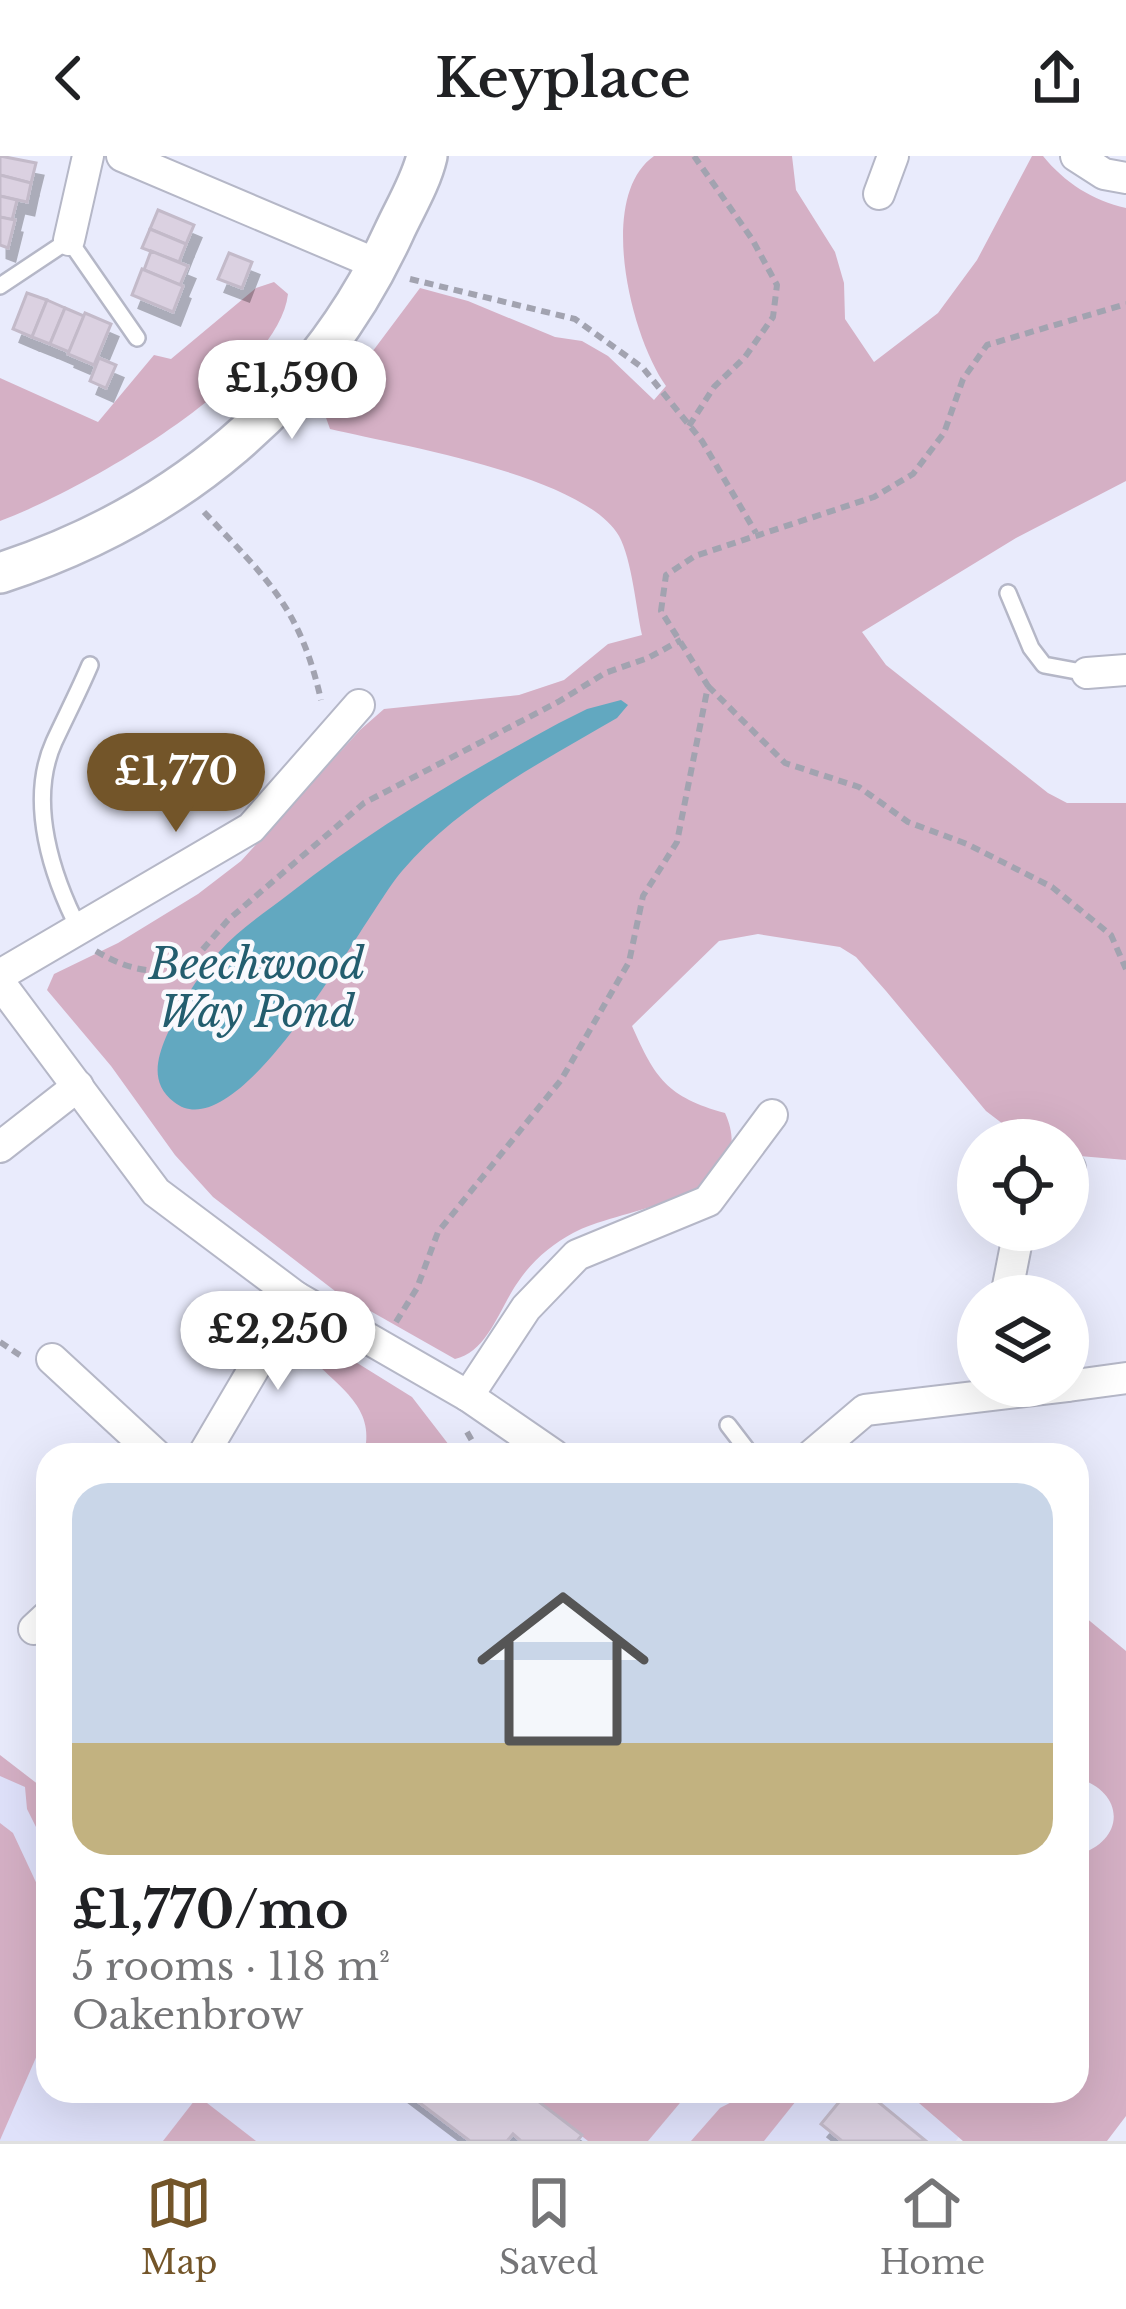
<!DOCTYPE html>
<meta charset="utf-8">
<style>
body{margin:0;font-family:"Libre Baskerville",serif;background:#f6f6f6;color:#202124;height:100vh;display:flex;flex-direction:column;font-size:45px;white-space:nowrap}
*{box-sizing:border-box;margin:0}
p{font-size:39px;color:#757577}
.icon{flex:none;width:66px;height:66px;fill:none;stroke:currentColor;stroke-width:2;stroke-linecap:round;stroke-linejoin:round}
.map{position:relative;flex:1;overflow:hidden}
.drawer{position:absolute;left:36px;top:1287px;width:1053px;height:660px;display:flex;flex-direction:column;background:#fff;border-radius:36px;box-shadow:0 12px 48px #0002}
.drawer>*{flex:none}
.controls{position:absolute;left:957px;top:963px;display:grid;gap:24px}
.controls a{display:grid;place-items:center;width:132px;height:132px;border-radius:50%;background:#fff;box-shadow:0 12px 48px #0002;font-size:60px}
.price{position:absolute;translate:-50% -102px;padding:0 27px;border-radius:42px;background:#fff;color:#222;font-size:39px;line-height:78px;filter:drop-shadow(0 3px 6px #0008)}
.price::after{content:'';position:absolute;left:50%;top:72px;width:36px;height:27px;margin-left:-18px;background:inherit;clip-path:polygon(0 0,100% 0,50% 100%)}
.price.selected{background:#735529;color:#fff}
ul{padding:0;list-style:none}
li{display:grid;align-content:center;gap:24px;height:636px;padding:0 36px}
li+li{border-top:3px solid #e0e0e0}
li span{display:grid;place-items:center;height:372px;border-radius:36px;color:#555}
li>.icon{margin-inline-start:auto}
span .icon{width:216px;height:216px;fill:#fffc;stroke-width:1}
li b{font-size:51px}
header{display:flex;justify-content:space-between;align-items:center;height:156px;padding:0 36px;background:#fff;font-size:54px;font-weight:600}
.dock{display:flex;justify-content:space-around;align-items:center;height:168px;border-top:3px solid #e0e0e0;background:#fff;font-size:33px;color:#757577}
.dock a{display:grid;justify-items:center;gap:6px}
.dock .selected{color:#735529}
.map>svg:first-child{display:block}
</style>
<header><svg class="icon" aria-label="back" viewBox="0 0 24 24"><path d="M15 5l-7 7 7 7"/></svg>Keyplace<svg class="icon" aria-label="share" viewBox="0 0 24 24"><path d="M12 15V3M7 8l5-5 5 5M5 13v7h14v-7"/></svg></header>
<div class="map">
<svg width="1126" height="1985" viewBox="0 0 1126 1985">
<defs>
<filter id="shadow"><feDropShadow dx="7" dy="13" stdDeviation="0" flood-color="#0004"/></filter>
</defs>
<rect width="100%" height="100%" fill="#e9ebfc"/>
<path fill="#dfe1fa" d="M0,1614L48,1646V1935H990L956,1985H0Z"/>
<g fill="#d5b0c5">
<path d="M654,0H792L796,34L835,96L844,127L845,163L874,206L938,157L977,104L1032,0H1043C1064,26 1093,45 1126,52V325L1016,382L862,476L886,509L1048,637L1067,647H1126V1004L1068,999V984H1024L986,955L886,835L856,801L840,791L758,778L719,785L632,870C655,922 667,941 725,957C764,1044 622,1050 573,1077C552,1088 531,1106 518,1126C500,1151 488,1196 455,1203L335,1135L213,1041L175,999L111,910L47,834L54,818L118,787L198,738L241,705L360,574L384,553L519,539L564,524L608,488L642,479C636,452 632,404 619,380C584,319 397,289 330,273L325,259L420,132L468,145L555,181L582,185L608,200L654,244L666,230C631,181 596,41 654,0Z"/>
<path d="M274,126L288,138C278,225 77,337 0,365V222L98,266L154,199L171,203L256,132Z"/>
<path d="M325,1187L412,1241L449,1289L465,1297L492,1295L499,1299H364C376,1254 344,1235 314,1205V1193Z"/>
<path d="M1079,1456L1126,1495V1960L1107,1985H963L905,1935H1077V1699C1126,1685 1126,1636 1077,1622Z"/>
<path d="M0,1599L48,1636V1695L27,1653L25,1631L0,1620Z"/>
<path d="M0,1667L13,1677L48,1752V1874L0,1984Z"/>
<path d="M525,1935H690L648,1985H588Z"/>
<path d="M753,1935H804L764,1985H691L720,1952Z"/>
<path d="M198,1940L256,1985H163Z"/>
</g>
<path fill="#62a8c0" d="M621,544L628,549L617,562C542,606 459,648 402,715C367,755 240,999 174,946C151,928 156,905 166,881C179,851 197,821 219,796C239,773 266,756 289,738C373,672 465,618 559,567L587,553Z"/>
<g fill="#dbd1e1" stroke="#c3bac9" stroke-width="3" filter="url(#shadow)">
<path d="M0,0L36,7L31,27L0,19Z"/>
<path d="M0,19L31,27L27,46L0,40Z"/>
<path d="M0,40L17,44L12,64L0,61Z"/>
<path d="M158,54L194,69L186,88L150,73Z"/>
<path d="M0,61L15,64L8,92L0,89Z"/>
<path d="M150,73L186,88L179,106L142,92Z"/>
<path d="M151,95L188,110L180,129L144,114Z"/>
<path d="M229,97L252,106L242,132L218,123Z"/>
<path d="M142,113L183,130L173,156L132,139Z"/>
<path d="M27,137L47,144L32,181L13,173Z"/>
<path d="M47,144L65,152L50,188L32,181Z"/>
<path d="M65,152L84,160L69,196L50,188Z"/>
<path d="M85,157L111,168L94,209L68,198Z"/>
<path d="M99,202L116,209L106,232L90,225Z"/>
<path d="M404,1935H525L582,1979L577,1985H521L513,1978L507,1985H470Z"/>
<path d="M848,1935H865L926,1985H842L821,1968Z"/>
</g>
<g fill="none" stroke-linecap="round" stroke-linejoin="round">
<defs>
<g id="service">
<path d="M0,130L69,84L137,182"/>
<path d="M1008,437L1031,492L1044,509L1087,517"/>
<path d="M80,775C52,721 27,646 54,586C66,560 79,535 90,509"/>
<path d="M728,1269L751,1299"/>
</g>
<g id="minor">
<path d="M122,0L379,109"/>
<path d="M1076,0L1104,18L1126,22"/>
<path d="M879,38L893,0"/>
<path d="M69,84L88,0"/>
<path d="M1087,517L1126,514"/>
<path d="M0,819L251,672L359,549"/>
<path d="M0,827L156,1036L296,1141L468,1240L554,1299"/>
<path d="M0,991L78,930"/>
<path d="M1068,1012H1070"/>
<path d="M1006,1140L1019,1074"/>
<path d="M52,1203L156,1299"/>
<path d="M1068,1230L1126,1222"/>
<path d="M468,1240L526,1152L577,1099L708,1045L772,959"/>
<path d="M203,1299L296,1141"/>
<path d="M812,1299L865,1254L1067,1230"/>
<path d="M34,1473L48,1460"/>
</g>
<path id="tertiary" d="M0,417C175,360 316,246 394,76C405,52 421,26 427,0"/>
</defs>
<use href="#service" stroke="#b5b7c7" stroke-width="20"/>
<use href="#minor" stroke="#b5b7c7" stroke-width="34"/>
<use href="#tertiary" stroke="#b5b7c7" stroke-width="44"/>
<g stroke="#a2a3b0" stroke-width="6" stroke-dasharray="9 6" stroke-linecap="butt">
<path d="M410,123L575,163L643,212L702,285L756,377"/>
<path d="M689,270L714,231L745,201L773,161L777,129L752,83L694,0"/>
<path d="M204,356C267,423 300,451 321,544"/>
<path d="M708,530L785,607L859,631L908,666L967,688L1052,731L1111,779L1126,813"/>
<path d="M96,795C126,813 150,818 185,814L228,764L364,647L558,546L605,517L648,502L681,484"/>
<path d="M396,1166L417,1132L438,1076L561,924L629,806L643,740L677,686L708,530L661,455L666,419L695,400L874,341L913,318L944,277L963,223L987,189L1126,148"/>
<path d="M0,1186L24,1202"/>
<path d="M467,1276L480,1299"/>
</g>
<use href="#service" stroke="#fff" stroke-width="15"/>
<use href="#minor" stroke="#fff" stroke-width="30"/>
<use href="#tertiary" stroke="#fff" stroke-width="39"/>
</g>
<g text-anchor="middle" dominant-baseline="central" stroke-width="9" stroke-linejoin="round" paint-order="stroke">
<g font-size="42" font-style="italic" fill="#235d6e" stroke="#f9f9fd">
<text x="257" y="808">Beechwood<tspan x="257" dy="48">Way Pond</tspan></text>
</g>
</g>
</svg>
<div class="controls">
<a><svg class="icon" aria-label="locate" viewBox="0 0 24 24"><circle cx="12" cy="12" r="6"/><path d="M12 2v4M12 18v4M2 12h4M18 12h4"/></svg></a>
<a><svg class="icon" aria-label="layers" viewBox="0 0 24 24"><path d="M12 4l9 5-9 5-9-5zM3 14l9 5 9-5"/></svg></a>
</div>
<b class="price" style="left:292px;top:286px">£1,590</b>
<b class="price selected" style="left:176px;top:679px">£1,770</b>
<b class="price" style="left:278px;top:1237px">£2,250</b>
<section class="drawer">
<ul>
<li><span style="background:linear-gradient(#c9d6e8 70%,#c2b280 0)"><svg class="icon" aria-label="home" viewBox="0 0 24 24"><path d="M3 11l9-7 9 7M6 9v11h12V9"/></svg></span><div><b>£1,770/mo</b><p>5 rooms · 118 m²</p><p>Oakenbrow</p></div></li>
</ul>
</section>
</div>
<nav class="dock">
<a class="selected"><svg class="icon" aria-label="map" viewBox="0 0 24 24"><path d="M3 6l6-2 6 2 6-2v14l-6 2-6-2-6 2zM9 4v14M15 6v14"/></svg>Map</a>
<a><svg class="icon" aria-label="saved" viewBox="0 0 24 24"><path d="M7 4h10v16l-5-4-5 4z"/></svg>Saved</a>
<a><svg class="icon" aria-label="home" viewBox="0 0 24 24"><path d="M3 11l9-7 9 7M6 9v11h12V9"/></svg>Home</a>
</nav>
